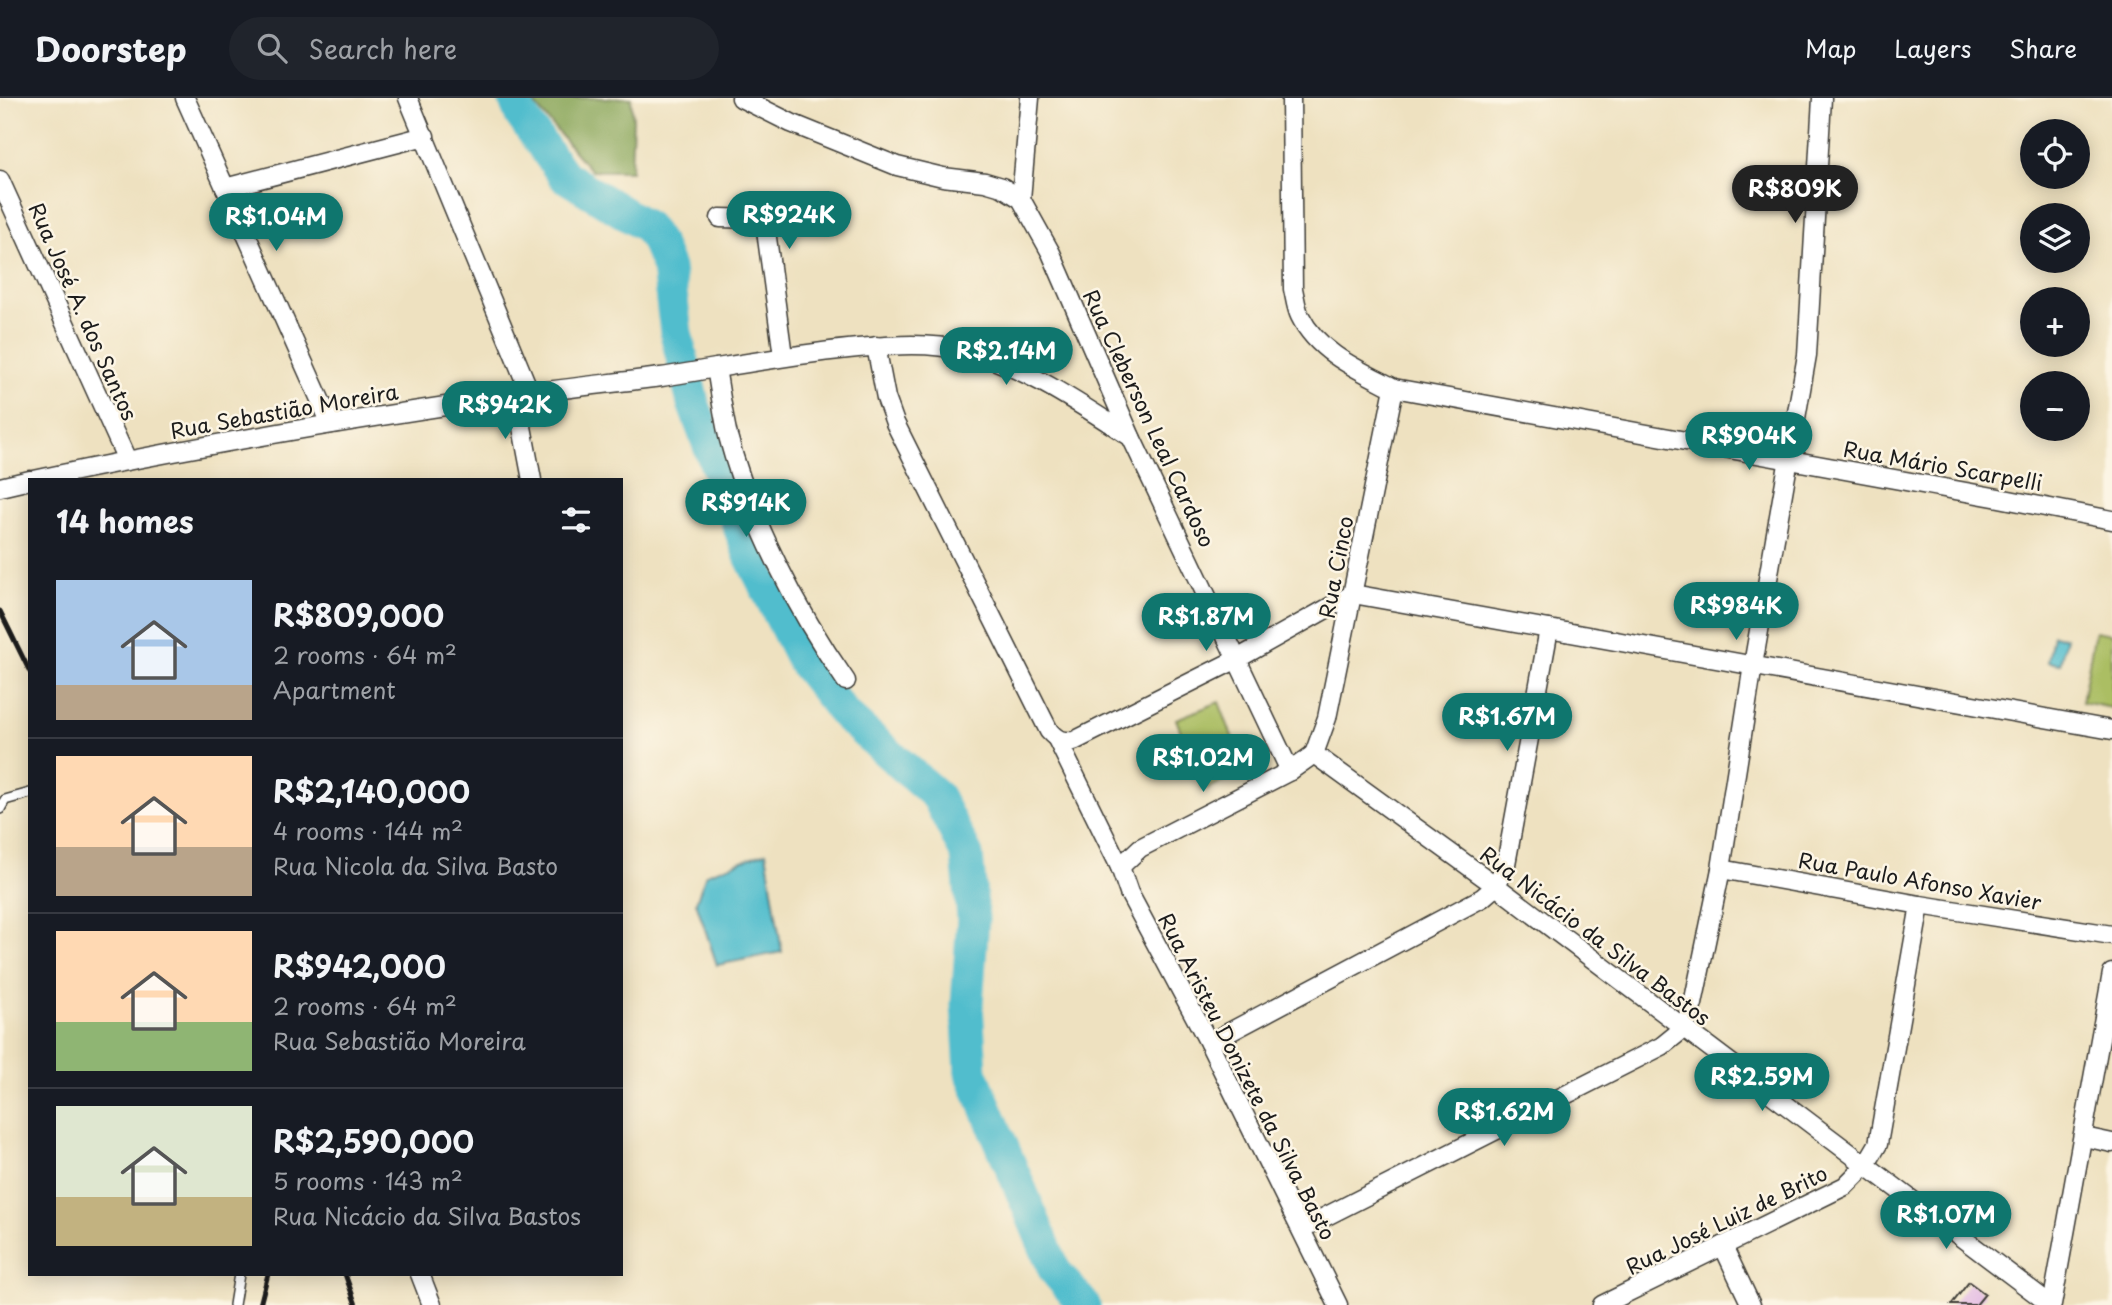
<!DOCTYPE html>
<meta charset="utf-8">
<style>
body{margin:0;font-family:"Playpen Sans",sans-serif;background:#20242c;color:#f1f3f6;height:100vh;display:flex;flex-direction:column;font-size:26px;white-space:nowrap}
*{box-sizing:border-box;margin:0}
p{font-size:23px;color:#9ea1a6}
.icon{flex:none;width:38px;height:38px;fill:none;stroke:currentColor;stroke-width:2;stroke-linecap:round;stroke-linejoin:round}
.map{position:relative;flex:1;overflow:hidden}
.details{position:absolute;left:28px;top:380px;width:595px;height:798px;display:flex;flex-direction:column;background:#171b24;border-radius:0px;box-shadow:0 4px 18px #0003}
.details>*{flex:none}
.controls{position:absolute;left:2020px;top:21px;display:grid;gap:14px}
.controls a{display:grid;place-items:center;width:70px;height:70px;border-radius:50%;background:#171b24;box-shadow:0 4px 18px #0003;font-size:35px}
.price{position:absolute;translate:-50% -60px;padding:0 16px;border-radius:24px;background:#0f766e;color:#fff;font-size:23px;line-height:46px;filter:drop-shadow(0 2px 4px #0008)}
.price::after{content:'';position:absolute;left:50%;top:42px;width:21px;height:16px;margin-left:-10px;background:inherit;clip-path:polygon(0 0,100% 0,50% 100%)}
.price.active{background:#222;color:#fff}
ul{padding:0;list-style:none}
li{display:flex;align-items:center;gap:21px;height:175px;padding:0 28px}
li+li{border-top:2px solid #363941}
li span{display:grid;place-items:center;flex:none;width:196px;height:140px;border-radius:0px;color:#555}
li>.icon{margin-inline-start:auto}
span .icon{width:84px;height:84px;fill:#fffc;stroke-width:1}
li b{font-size:30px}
h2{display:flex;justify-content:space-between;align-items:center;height:84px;padding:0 28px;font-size:30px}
header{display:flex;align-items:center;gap:42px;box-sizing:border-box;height:98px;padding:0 35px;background:#171b24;border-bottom:2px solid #363941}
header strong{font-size:33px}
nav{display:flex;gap:38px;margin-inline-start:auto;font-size:24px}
.search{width:490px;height:63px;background:#20242c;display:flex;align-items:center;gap:18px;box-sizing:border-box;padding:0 24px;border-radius:38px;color:#9ea1a6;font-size:26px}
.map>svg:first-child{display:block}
</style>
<header>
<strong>Doorstep</strong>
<div class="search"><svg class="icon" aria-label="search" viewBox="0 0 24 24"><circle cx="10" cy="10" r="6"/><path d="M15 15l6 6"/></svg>Search here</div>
<nav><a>Map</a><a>Layers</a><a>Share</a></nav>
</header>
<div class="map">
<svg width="2112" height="1207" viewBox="0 0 2112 1207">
<rect width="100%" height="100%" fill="#fcf5e5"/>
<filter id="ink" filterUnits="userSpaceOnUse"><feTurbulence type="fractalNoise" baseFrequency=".0143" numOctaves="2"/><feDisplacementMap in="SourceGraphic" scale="14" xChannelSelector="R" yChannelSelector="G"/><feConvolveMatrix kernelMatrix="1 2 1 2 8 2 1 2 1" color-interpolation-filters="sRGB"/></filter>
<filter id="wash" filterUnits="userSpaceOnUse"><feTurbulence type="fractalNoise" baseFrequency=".00686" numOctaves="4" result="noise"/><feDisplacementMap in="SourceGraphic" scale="28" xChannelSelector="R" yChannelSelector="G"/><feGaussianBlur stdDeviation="1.57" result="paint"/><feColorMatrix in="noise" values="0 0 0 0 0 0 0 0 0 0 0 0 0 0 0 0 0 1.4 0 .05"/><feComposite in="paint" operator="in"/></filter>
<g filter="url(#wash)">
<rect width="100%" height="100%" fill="#eee1c0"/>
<g fill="#abbe63" stroke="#646d40" stroke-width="2">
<path d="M2095,533L2112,536V610L2082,604Z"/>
<path d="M1219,604L1246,675L1203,692L1176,621Z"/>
</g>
<path fill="#88a559" stroke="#52603a" stroke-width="2" d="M533,0H631L633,21L631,73H591L534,6Z"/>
<g fill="#51bdcd" stroke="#366c74" stroke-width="2">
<path d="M2053,537L2066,540L2060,566L2048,564Z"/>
<path d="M766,754L782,854L717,867L696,804L706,776Z"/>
</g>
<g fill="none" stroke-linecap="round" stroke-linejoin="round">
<path stroke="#51bdcd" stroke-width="33" d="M514,0L520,16L564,78L647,129L658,145L668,170L676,235L693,305L750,458L802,562L845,617L937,698L967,757L973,820L967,906L971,974L1055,1173L1084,1207"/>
</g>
<g id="blocks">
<path fill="#deaee3" d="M1969,1184L1985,1196L1976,1207H1951Z"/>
</g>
</g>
<g filter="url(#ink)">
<use href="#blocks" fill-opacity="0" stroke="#3c3a35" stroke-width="2"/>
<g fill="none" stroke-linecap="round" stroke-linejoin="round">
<defs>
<g id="service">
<path d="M0,711L5,702L30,695"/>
<path d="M234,1207L239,1176"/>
</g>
<g id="minor">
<path d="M185,0L331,326"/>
<path d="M408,0L530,295"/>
<path d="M741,0L791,25L897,68L943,79L985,84L1002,89L1021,101L1051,155L1131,339L1290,673"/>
<path d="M1291,0L1293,191C1295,199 1296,210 1300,218C1318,255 1359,272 1394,290L1999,400L2112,422"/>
<path d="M0,82L127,362"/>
<path d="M225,90L425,38"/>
<path d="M1021,101L1030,0"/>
<path d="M720,120L757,121L765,125L783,258"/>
<path d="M876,248L886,300L895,325L1049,633C1057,642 1062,644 1074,643L1237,561L1353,496L2112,632"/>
<path d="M716,270C720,293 723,316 728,338C750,421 797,513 846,583"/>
<path d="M516,297L532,382"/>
<path d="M34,382C197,347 361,320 526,296C571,289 616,285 661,279C727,269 792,256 858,250C894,247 930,244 965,253C1025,268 1080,306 1131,339"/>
<path d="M0,389L30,382"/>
<path d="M1057,641L1120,769L1129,795L1209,945L1338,1207"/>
<path d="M1314,656L1496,788L2051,1207"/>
<path d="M1314,656L1327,620L1394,290"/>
<path d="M1120,769L1140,750L1290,673L1314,656"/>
<path d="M1721,771L1920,807L2112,837"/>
<path d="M1209,945L1482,800L1496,788L1506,766L1549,531"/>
<path d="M2084,1039L2112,1045"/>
<path d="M1301,1131L1662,948L1683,931L1693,906L1721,771L1753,567L1807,257L1822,0"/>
<path d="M1723,1148L1751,1207"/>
<path d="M420,1176L432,1207"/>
<path d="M1602,1207L1845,1088L1865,1068L1878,1046L1920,807"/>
<path d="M2052,1207L2112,875"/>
</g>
</defs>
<use href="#service" stroke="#3c3a35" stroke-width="12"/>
<use href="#minor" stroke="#3c3a35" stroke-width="21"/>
<use href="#service" stroke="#fff" stroke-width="9"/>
<use href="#minor" stroke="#fff" stroke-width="18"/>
<g stroke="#1c1c1c" stroke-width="5">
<path d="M0,513L30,574"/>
<path d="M345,1176L356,1207"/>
<path d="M260,1207L268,1176"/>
</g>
</g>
</g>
<g text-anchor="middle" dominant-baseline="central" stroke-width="5" stroke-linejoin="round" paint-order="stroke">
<g font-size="21" fill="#1c1c1c" stroke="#fcf5e5">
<text transform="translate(84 213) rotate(66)">Rua José A. dos Santos</text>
<text transform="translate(284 312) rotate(-10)">Rua Sebastião Moreira</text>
<text transform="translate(1150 320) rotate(65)">Rua Cleberson Leal Cardoso</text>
<text transform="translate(1943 367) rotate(10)">Rua Mário Scarpelli</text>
<text transform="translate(1335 469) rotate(-79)">Rua Cinco</text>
<text transform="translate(1920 782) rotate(10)">Rua Paulo Afonso Xavier</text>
<text transform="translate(1596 837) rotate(37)">Rua Nicácio da Silva Bastos</text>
<text transform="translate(1248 978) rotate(63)">Rua Aristeu Donizete da Silva Basto</text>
<text transform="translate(1726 1121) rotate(-26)">Rua José Luiz de Brito</text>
</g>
</g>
</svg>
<div class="controls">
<a><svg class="icon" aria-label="locate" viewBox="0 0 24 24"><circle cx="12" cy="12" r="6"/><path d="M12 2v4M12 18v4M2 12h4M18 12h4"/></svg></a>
<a><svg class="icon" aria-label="layers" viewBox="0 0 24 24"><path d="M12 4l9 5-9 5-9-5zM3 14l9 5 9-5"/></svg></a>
<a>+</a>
<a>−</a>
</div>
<b class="price active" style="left:1795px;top:127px">R$809K</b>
<b class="price" style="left:789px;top:153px">R$924K</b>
<b class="price" style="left:276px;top:155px">R$1.04M</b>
<b class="price" style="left:1006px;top:289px">R$2.14M</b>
<b class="price" style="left:505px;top:343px">R$942K</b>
<b class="price" style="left:1749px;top:374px">R$904K</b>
<b class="price" style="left:746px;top:441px">R$914K</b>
<b class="price" style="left:1736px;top:544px">R$984K</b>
<b class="price" style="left:1206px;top:555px">R$1.87M</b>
<b class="price" style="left:1507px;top:655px">R$1.67M</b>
<b class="price" style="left:1203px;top:696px">R$1.02M</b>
<b class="price" style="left:1762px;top:1015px">R$2.59M</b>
<b class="price" style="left:1504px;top:1050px">R$1.62M</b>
<b class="price" style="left:1946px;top:1153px">R$1.07M</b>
<section class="details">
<h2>14 homes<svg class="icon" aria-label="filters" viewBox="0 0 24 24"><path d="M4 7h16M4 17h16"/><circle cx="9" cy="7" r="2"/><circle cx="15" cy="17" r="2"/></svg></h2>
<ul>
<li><span style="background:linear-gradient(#a9c7e8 75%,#b9a48a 0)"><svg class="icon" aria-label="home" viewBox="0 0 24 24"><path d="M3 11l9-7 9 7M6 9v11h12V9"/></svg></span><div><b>R$809,000</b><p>2 rooms · 64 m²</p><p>Apartment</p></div></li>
<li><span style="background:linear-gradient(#ffd9b3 65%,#b9a48a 0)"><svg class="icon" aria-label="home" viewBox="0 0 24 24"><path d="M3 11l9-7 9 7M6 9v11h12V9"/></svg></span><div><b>R$2,140,000</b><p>4 rooms · 144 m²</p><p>Rua Nicola da Silva Basto</p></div></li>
<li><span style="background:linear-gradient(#ffd9b3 65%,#8fb573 0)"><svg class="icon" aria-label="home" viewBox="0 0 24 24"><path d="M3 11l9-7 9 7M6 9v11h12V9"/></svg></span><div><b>R$942,000</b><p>2 rooms · 64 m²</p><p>Rua Sebastião Moreira</p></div></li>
<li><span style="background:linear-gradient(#dfe7d0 65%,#c2b280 0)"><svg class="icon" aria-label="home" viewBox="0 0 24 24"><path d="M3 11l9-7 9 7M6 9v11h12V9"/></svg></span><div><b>R$2,590,000</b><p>5 rooms · 143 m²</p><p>Rua Nicácio da Silva Bastos</p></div></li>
</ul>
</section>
</div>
